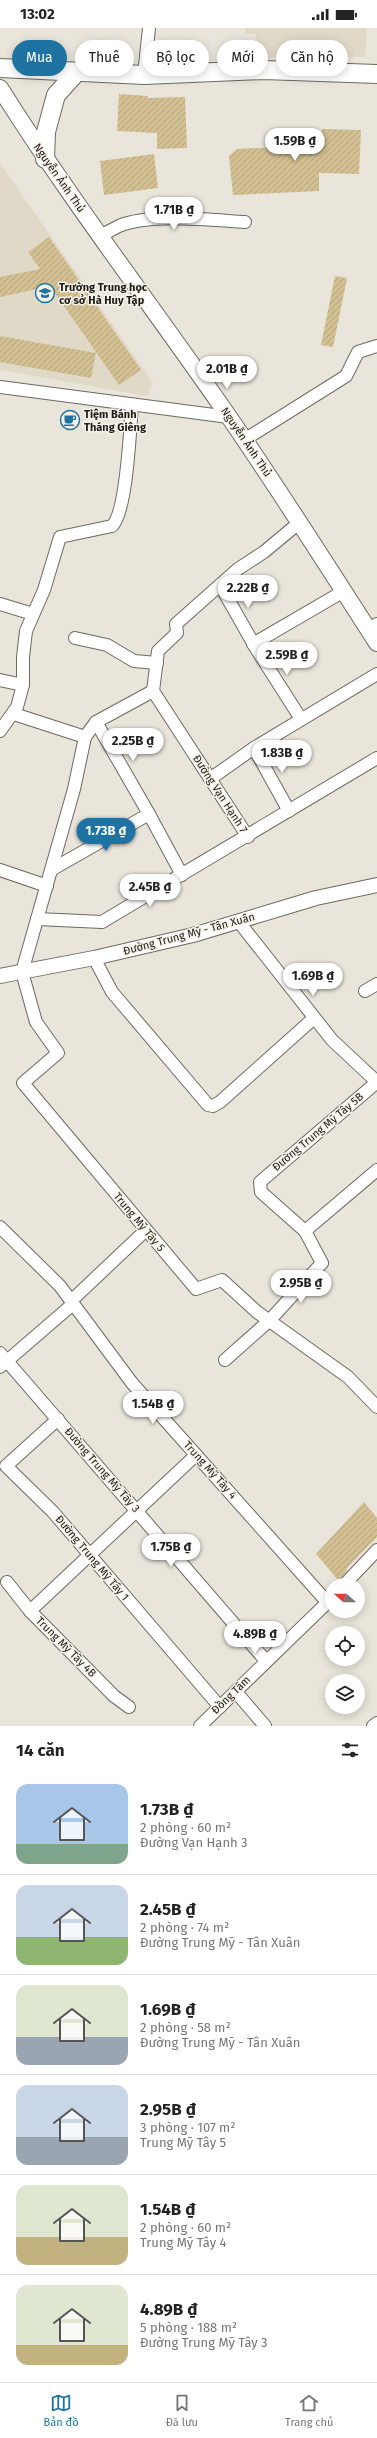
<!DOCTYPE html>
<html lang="vi">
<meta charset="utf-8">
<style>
body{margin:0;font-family:"Fira Sans",sans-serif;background:#f6f6f6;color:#222;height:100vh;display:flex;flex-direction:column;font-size:15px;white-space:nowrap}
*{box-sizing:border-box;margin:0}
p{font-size:13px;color:#767676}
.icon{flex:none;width:22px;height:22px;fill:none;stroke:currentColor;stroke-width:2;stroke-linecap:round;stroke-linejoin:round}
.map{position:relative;height:1698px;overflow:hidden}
.side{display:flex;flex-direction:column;background:#fff;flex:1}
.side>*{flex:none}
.banner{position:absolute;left:12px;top:12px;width:353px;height:36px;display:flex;gap:8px}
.needle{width:26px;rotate:290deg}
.fabs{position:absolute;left:325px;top:1550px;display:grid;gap:8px}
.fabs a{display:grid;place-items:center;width:40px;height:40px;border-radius:50%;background:#fff;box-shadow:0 2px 10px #0003;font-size:20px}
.price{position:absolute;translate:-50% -34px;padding:0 9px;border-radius:14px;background:#fff;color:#222;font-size:13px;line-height:26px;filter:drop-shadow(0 1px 2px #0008)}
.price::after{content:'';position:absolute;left:50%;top:24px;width:12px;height:9px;margin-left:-6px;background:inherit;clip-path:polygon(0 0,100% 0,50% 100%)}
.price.on{background:#1e73a3;color:#fff}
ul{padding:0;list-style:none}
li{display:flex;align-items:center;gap:12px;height:100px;padding:0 16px}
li+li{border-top:1px solid #e0e0e0}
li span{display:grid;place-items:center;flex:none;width:112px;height:80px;border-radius:12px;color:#555}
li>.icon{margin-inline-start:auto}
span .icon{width:48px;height:48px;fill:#fffc;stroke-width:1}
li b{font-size:17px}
h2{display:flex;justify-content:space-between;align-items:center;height:48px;padding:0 16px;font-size:17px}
.tag{padding:0 14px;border-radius:18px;background:#fff;box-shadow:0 2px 10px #0003;font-size:14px;line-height:36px}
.tag.on{background:#1e73a3;color:#fff}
.status{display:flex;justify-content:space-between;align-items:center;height:28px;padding:0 20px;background:#fff;direction:ltr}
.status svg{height:11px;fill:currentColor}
.tab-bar{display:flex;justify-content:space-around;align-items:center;height:56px;border-top:1px solid #e0e0e0;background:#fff;font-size:11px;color:#767676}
.tab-bar a{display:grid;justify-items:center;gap:2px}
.tab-bar .on{color:#1e73a3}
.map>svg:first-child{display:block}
</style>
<div class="status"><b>13:02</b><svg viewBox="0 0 49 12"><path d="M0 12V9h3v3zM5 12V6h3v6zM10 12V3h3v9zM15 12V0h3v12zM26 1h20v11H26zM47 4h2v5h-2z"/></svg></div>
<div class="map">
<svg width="377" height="1698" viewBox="0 0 377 1698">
<defs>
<pattern id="building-hatch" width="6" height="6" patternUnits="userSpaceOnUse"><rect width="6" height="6" fill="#d2bf92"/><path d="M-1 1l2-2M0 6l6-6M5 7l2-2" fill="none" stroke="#b4a47d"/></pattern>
</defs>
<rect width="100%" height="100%" fill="#e9e5db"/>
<g fill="#e0d9c8">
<path d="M245,0H367L365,29L254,30L256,6H245Z"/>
<path d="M0,135L153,355L147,368L0,342Z"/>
</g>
<g fill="url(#building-hatch)">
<path d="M119,66L148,68L147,70L185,69L187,120L157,121V105L117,103Z"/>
<path d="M322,101L361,102L359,146L319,145V163L233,167L229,128L237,121L280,119L279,107L322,105Z"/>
<path d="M154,126L158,160L104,167L100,133Z"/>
<path d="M49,209L141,342L119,357L50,258L0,269V249L40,241L28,224Z"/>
<path d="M335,248L347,250L333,319L321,317Z"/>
<path d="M0,308L96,325L91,350L0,334Z"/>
<path d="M364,1474L377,1490V1509L346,1541L347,1543L338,1552L316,1526Z"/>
</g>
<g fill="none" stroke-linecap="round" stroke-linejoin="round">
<defs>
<g id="minor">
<path d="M144,47L149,0"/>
<path d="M100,208C106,205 113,201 119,198C150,185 211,192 245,194"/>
<path d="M0,359L229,389"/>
<path d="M244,412L346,348L358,324L377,318"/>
<path d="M220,557L257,622L301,691"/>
<path d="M0,576L33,586"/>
<path d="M369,602L377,596"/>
<path d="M75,610L107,617L134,633L157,635"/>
<path d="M253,616L344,563"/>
<path d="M0,652L23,657"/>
<path d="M153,663L96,694L85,709L74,761L22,944L36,994L58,1025L23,1055L196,1261L222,1252L257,1284L348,1349L377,1379"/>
<path d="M153,663L158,623L177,605L176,596L238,541L264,524L300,494"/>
<path d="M153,663L248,809"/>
<path d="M14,686L85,709"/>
<path d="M96,694L149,786L182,847"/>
<path d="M0,703L17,679L23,657V629L26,603L44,562L60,509L112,498C127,484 130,400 132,377"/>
<path d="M254,720L289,783"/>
<path d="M210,751L254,720L377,646"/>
<path d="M0,842L47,858"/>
<path d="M51,842L149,786"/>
<path d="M37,891L102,894L377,730"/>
<path d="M239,894L332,1012L377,1054"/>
<path d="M94,930L112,964L208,1077L213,1078L220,1074L314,990"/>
<path d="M365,963L377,956"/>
<path d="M0,1199L60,1258L132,1355L328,1575"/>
<path d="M305,1203L377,1142"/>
<path d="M71,1273L146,1202"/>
<path d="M0,1325L266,1633"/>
<path d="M225,1332L270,1292L322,1235L305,1203L261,1164L260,1154L377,1054"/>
<path d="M0,1339L73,1276"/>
<path d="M58,1391L6,1438L53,1484L220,1679"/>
<path d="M7,1554L30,1583"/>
<path d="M344,1557L377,1522"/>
<path d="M236,1664L265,1698"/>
<path d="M129,1679L114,1668L30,1583L196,1427"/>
<path d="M200,1698L332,1570"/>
<path d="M373,1698L377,1695"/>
</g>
<path id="tertiary" d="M0,948L94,930L193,907L316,870L377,857"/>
<path id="secondary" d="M0,60C71,173 153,279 229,389C280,463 328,539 377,615"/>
<g id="primary">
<path d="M0,40L144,47L264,42L377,46"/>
<path d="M45,131L46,104L56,67L76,45"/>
</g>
</defs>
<use href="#minor" stroke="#6d6961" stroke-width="14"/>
<use href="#tertiary" stroke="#6d6961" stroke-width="16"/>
<use href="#secondary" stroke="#6d6961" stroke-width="18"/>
<use href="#primary" stroke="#6d6961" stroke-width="20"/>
<use href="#minor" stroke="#fff" stroke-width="12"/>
<use href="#tertiary" stroke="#fff" stroke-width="14"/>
<use href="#secondary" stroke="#fff" stroke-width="16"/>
<use href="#primary" stroke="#fff" stroke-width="18"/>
</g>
<defs>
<symbol id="school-ring" viewBox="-11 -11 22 22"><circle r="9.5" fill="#f6f2e8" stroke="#1e73a3" stroke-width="1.5"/><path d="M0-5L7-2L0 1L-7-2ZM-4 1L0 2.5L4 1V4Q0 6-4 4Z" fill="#1e73a3"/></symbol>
<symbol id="cafe-ring" viewBox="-11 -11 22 22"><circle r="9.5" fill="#f6f2e8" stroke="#1e73a3" stroke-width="1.5"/><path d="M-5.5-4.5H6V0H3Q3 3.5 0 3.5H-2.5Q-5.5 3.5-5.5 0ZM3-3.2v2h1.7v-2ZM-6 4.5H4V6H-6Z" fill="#1e73a3"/></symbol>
</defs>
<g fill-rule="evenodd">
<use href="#school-ring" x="34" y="254" width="22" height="22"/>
<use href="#cafe-ring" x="59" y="381" width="22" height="22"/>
</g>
<g text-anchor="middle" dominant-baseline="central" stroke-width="3" stroke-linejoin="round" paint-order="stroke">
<g font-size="11" fill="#1d1c19" stroke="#f6f2e8">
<text transform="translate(59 150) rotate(55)">Nguyễn Ảnh Thủ</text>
<text transform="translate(246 414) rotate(56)">Nguyễn Ảnh Thủ</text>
<text transform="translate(220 766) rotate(57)">Đường Vạn Hạnh 7</text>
<text transform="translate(189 906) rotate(-15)">Đường Trung Mỹ - Tân Xuân</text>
<text transform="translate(318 1104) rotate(-40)">Đường Trung Mỹ Tây 5B</text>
<text transform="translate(139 1194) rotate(50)">Trung Mỹ Tây 5</text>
<text transform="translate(102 1442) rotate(49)">Đường Trung Mỹ Tây 3</text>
<text transform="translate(210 1442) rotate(48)">Trung Mỹ Tây 4</text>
<text transform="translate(92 1530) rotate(50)">Đường Trung Mỹ Tây 1</text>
<text transform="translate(66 1619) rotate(45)">Trung Mỹ Tây 4B</text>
<text transform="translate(231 1667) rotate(-44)">Đồng Tâm</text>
</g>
<g font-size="11" font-weight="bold" fill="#1d1c19" stroke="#f6f2e8" text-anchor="start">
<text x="59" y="259">Trường Trung học<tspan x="59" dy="13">cơ sở Hà Huy Tập</tspan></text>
<text x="84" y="386">Tiệm Bánh<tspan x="84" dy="13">Tháng Giêng</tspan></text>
</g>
</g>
</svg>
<div class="fabs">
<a><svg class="needle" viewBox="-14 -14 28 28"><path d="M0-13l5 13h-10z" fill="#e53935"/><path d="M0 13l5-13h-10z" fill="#767676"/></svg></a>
<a><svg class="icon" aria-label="locate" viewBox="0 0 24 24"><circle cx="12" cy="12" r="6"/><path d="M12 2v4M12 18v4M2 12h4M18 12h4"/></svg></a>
<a><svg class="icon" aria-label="layers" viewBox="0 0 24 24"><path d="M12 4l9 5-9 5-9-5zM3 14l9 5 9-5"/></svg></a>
</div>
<b class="price" style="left:295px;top:134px">1.59B ₫</b>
<b class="price" style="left:174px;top:203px">1.71B ₫</b>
<b class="price" style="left:227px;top:362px">2.01B ₫</b>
<b class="price" style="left:248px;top:581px">2.22B ₫</b>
<b class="price" style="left:287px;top:648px">2.59B ₫</b>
<b class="price" style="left:133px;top:734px">2.25B ₫</b>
<b class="price" style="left:282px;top:746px">1.83B ₫</b>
<b class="price on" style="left:106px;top:824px">1.73B ₫</b>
<b class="price" style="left:150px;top:880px">2.45B ₫</b>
<b class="price" style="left:313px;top:969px">1.69B ₫</b>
<b class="price" style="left:301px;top:1276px">2.95B ₫</b>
<b class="price" style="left:153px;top:1397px">1.54B ₫</b>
<b class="price" style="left:171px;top:1540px">1.75B ₫</b>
<b class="price" style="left:255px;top:1627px">4.89B ₫</b>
<div class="banner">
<a class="tag on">Mua</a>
<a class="tag">Thuê</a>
<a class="tag">Bộ lọc</a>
<a class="tag">Mới</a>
<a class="tag">Căn hộ</a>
</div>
</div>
<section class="side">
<h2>14 căn<svg class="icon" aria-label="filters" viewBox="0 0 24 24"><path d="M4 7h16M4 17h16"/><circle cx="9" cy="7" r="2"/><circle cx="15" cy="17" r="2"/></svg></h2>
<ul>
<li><span style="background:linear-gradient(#a9c7e8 75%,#7fa58c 0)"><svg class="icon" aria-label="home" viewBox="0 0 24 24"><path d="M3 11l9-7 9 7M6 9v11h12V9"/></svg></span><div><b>1.73B ₫</b><p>2 phòng · 60 m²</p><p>Đường Vạn Hạnh 3</p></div></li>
<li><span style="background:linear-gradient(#c9d6e8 65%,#8fb573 0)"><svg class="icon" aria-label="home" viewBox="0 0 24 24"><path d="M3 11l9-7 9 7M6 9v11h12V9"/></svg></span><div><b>2.45B ₫</b><p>2 phòng · 74 m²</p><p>Đường Trung Mỹ - Tân Xuân</p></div></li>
<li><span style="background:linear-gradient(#dfe7d0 65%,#9aa5b1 0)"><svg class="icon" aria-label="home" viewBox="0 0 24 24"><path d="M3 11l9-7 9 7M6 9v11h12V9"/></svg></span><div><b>1.69B ₫</b><p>2 phòng · 58 m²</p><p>Đường Trung Mỹ - Tân Xuân</p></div></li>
<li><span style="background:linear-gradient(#c9d6e8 65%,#9aa5b1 0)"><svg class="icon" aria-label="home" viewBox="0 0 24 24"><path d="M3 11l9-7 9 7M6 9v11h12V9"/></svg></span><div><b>2.95B ₫</b><p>3 phòng · 107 m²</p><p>Trung Mỹ Tây 5</p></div></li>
<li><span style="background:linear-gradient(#dfe7d0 65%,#c2b280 0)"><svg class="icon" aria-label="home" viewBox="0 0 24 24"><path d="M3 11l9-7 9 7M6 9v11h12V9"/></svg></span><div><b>1.54B ₫</b><p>2 phòng · 60 m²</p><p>Trung Mỹ Tây 4</p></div></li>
<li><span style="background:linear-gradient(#dfe7d0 75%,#c2b280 0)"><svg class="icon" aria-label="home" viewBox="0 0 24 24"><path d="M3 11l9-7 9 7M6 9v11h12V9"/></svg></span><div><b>4.89B ₫</b><p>5 phòng · 188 m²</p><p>Đường Trung Mỹ Tây 3</p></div></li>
</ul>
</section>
<nav class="tab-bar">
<a class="on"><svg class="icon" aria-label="map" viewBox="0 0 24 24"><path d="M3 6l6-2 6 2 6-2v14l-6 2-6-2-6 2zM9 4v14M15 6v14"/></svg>Bản đồ</a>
<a><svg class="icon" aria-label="saved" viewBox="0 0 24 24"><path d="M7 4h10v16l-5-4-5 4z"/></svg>Đã lưu</a>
<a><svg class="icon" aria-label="home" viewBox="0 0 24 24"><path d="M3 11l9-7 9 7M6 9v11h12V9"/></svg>Trang chủ</a>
</nav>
